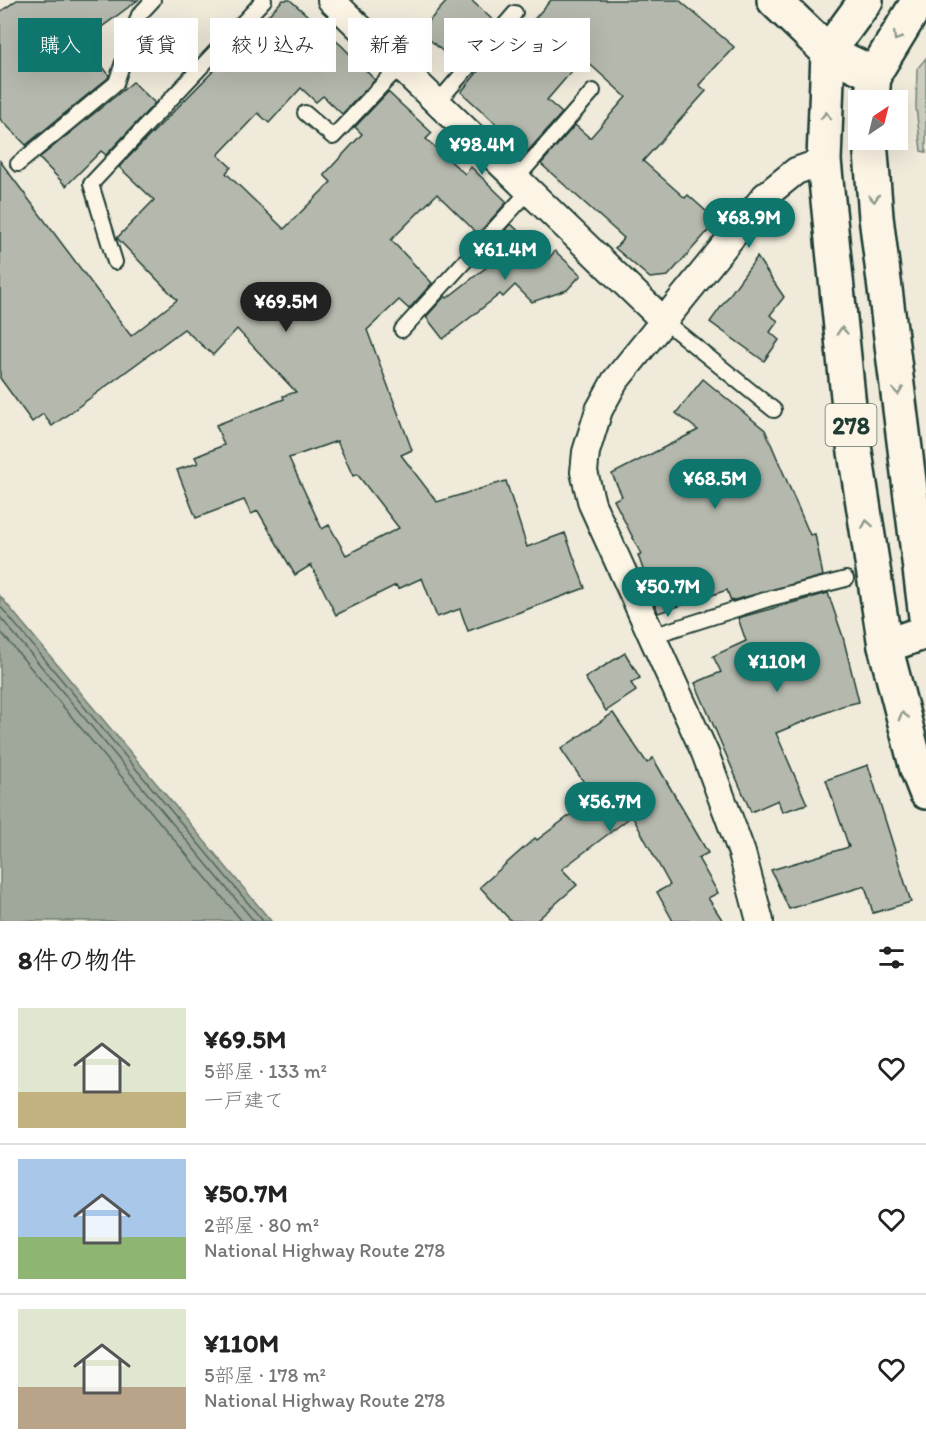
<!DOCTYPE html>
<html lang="ja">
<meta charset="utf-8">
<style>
body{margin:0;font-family:Itim,"Klee One",sans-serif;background:#f6f6f6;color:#222;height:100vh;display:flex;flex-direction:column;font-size:22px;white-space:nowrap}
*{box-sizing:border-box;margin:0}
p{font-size:20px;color:#767676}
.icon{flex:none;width:33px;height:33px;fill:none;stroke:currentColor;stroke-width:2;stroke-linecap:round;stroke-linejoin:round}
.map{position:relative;height:921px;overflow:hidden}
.details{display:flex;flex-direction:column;background:#fff;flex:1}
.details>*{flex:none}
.banner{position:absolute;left:18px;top:18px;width:600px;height:54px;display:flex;gap:12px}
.needle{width:39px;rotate:35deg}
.buttons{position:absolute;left:848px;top:90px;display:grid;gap:12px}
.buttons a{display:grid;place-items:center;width:60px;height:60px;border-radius:0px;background:#fff;box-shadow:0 6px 24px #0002;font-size:30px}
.price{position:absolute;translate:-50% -51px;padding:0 14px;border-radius:21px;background:#0f766e;color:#fff;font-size:20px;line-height:39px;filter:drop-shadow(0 2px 3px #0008)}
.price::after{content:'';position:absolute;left:50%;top:36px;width:18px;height:14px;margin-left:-9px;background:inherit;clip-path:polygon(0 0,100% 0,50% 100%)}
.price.current{background:#222;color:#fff}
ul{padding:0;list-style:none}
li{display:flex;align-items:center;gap:18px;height:150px;padding:0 18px}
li+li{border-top:2px solid #e0e0e0}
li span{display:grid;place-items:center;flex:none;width:168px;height:120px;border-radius:0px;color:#555}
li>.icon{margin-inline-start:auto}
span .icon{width:72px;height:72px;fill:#fffc;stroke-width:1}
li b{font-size:26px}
h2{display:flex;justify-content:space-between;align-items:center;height:72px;padding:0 18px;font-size:26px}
.chip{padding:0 21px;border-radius:0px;background:#fff;box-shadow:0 6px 24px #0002;font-size:21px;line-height:54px}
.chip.current{background:#0f766e;color:#fff}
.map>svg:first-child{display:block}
</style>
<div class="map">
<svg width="926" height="921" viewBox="0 0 926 921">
<rect width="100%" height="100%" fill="#efeada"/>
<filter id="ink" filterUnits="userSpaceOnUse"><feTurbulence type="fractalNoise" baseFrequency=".0167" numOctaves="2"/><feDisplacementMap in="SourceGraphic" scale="12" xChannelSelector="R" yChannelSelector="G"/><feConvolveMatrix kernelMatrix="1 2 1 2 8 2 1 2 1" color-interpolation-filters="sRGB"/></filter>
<g filter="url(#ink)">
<path fill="#cccdbf" stroke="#76857a" stroke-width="1.5" d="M926,58V152L921,151L916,107L917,69Z"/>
<path fill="#9fa89a" stroke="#6c7d71" stroke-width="1.5" d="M0,596L271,921H0Z"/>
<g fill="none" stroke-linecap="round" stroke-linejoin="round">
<g stroke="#52685d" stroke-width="1.5">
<path d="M0,606L263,921"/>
<path d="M0,617L254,921"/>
<path d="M0,631L242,921"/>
</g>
</g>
<g fill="#b5b9ad" stroke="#1f3d34" stroke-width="1.5" fill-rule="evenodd">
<path d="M17,0H138L83,41L109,75L108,78L26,145L0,119V12Z"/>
<path d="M283,0H290L342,46L375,80L342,114L323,96L316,102L301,88L269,123L258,113L218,155L231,167L226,173L284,229L331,182L324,175L362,134L355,127L388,92L432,133L426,139L465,174L471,167L507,202L478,234L437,194L391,240L432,283L409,309L399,300L367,330L412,450L401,455L437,502L506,481L527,547L565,533L585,588L468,631L460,609L437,617L422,578L398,589L396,585L336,615L311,565L295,575L258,511L251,514L244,500L196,518L177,470L198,463L195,457L224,445L216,425L284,399L283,396L296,392L237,329L213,355L184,329L52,426L43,414L32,422L0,378V161L131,336L177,300L117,238L154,200L119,167ZM337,441L353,476L357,474L399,528L346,555L329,525L322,529L289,458Z"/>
<path d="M448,0H471L495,22L458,65L420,31Z"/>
<path d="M551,0H679L734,47L699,85L706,91L643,161L685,198L688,195L717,221L668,276L650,278L615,248L624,238L541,164L575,125L590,138L626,97L583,58L547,100L562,113L527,152L461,92L509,34L516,40Z"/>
<path d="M133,82L155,103L106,155L101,151L66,186L39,158Z"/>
<path d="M511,224L548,259L555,251L581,275L567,290L532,302L515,285L503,297L500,294L443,339L426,317L445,296L447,298L493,262L484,254Z"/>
<path d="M757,257L784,297L770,315L778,321L770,332L779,340L764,361L710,322Z"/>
<path d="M703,379L765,430L810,535L815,534L823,576L731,601L727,590L658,613L638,555L641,554L614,500L622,496L612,474L698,430L676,413Z"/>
<path d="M828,593L843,637L859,702L842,706L776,733L807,804L782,812L778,800L751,812L695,683L721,672L713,656L746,641L738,618Z"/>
<path d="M625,653L640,678L631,683L636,691L606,711L585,678Z"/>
<path d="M613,713L647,763L653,758L708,853L698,858L718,893L708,898L723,921H673L657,892L670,885L632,816L562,869L577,885L536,921H511L480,887L535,838L537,840L594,797L561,749Z"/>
<path d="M868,765L911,902L873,913L865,886L789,909L771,870L849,847L826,780Z"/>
</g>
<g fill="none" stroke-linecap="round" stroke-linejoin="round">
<defs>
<g id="service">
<path d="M437,103L515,13"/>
<path d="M305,113L333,137L399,67"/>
<path d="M18,164L116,83L139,15L153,0"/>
<path d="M516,179L593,91"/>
<path d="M115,262L91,184L264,0"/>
<path d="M664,321L774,410"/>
<path d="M402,330L529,191"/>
<path d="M652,636L768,599L846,579"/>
</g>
<g id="minor">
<path d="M331,0L664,321"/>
<path d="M760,921L742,853L705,753L592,504L584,472L586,452L599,410L615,381L765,196L796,171L824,161"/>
</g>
<path id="tertiary" d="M885,646L926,632"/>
<g id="primary">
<path d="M828,52L866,0"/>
<path d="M874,74L919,0"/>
</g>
<g id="trunk">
<path d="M774,0L828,52L874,74L872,100"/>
<path d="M828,52L824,161L851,426L885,646L917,769L926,792"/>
<path d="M870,140L876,217L926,617"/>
</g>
</defs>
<use href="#service" stroke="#1f3d34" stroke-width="18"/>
<use href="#minor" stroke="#1f3d34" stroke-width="30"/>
<use href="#tertiary" stroke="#1f3d34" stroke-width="38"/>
<use href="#primary" stroke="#1f3d34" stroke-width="38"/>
<use href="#trunk" stroke="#1f3d34" stroke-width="38"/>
<use href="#service" stroke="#fcf5e5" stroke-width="14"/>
<use href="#minor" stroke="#fcf5e5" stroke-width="26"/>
<use href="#tertiary" stroke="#fcf5e5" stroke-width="33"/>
<use href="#primary" stroke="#fcf5e5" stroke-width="33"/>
<use href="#trunk" stroke="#fcf5e5" stroke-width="33"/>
</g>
<defs><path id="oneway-chevron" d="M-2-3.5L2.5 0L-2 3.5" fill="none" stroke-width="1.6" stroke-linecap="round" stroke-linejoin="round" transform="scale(1.5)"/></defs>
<g stroke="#8e998c">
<use href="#oneway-chevron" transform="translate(897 37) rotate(122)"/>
<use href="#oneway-chevron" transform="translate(826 116) rotate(-88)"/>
<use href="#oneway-chevron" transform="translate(874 198) rotate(86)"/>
<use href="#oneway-chevron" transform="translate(842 331) rotate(-95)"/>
<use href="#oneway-chevron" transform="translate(898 391) rotate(83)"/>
<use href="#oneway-chevron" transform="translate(867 524) rotate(-99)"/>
<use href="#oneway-chevron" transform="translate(903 716) rotate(-105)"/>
</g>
</g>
<g text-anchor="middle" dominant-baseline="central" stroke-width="6" stroke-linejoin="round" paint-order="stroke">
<rect fill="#fcf5e5" stroke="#617469" stroke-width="1.5" x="825.5" y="404" width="51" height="42" rx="4.5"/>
<g font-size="24" font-weight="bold" fill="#1f3d34">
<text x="851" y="425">278</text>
</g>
</g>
</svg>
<div class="buttons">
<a><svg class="needle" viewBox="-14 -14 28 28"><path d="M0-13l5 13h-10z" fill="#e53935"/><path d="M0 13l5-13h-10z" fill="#767676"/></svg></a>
</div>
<b class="price" style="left:482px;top:176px">¥98.4M</b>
<b class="price" style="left:749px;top:249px">¥68.9M</b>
<b class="price" style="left:505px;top:281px">¥61.4M</b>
<b class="price current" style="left:286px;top:333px">¥69.5M</b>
<b class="price" style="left:715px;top:510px">¥68.5M</b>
<b class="price" style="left:668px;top:618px">¥50.7M</b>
<b class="price" style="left:777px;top:693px">¥110M</b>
<b class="price" style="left:610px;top:833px">¥56.7M</b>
<div class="banner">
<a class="chip current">購入</a>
<a class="chip">賃貸</a>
<a class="chip">絞り込み</a>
<a class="chip">新着</a>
<a class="chip">マンション</a>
</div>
</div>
<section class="details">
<h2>8件の物件<svg class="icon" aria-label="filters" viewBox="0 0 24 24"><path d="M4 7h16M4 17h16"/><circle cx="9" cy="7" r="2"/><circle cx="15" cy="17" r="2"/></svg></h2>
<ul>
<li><span style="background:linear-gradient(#dfe7d0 70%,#c2b280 0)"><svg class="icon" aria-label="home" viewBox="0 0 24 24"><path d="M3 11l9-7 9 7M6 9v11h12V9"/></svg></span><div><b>¥69.5M</b><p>5部屋 · 133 m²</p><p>一戸建て</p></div><svg class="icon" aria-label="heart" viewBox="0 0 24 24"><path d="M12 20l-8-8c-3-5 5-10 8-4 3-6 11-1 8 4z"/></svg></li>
<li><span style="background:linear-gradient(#a9c7e8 65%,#8fb573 0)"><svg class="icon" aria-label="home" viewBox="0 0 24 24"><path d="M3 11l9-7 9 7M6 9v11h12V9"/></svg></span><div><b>¥50.7M</b><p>2部屋 · 80 m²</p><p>National Highway Route 278</p></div><svg class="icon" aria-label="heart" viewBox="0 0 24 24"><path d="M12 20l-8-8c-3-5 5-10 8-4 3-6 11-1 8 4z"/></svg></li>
<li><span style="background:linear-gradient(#dfe7d0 65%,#b9a48a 0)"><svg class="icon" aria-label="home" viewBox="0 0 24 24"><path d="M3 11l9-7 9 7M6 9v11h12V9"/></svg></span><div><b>¥110M</b><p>5部屋 · 178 m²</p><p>National Highway Route 278</p></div><svg class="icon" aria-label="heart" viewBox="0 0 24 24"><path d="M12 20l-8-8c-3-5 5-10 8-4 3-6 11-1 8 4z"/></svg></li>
</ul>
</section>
